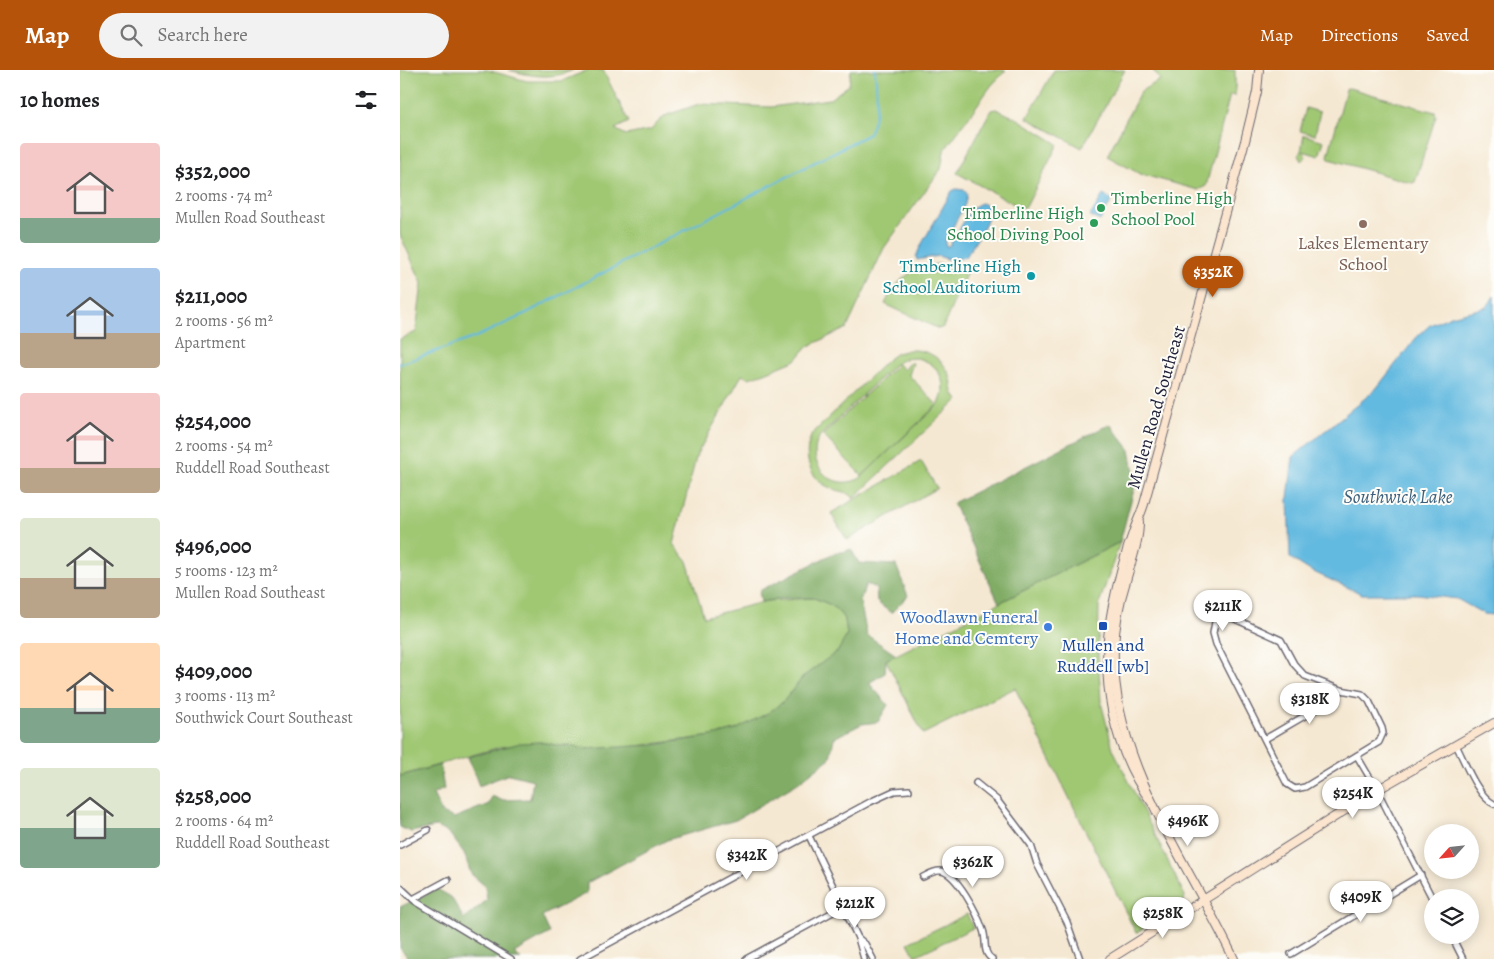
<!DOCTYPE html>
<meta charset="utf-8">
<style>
body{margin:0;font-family:Alegreya,serif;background:#f2f2f2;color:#202124;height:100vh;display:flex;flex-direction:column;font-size:19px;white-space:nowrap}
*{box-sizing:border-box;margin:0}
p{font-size:16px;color:#757577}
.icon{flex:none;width:28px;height:28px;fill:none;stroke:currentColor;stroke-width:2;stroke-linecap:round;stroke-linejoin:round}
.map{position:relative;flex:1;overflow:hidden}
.details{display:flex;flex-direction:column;background:#fff;width:400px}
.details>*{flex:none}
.needle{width:32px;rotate:243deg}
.tools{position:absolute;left:1024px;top:754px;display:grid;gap:10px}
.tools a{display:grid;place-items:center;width:55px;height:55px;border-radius:50%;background:#fff;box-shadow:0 2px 12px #0003;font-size:25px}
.price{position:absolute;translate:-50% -42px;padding:0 11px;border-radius:18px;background:#fff;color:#222;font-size:16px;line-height:32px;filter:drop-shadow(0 1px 2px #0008)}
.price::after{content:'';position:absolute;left:50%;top:30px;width:15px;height:11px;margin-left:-8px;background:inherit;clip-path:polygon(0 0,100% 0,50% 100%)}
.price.active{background:#b45309;color:#fff}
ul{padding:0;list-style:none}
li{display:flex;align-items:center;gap:15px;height:125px;padding:0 20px}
li span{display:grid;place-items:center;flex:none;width:140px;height:100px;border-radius:5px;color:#555}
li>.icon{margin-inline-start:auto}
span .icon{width:60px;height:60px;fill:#fffc;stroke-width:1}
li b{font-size:21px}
h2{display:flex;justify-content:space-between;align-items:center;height:60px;padding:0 20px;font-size:21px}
header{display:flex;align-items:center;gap:30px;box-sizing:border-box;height:70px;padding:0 25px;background:#b45309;color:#fff}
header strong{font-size:24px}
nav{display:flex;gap:28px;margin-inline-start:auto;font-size:18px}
.search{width:350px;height:45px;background:#f2f2f2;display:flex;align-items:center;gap:12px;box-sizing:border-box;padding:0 18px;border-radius:28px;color:#757577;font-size:19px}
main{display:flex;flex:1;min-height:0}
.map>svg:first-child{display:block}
</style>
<header>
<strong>Map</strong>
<div class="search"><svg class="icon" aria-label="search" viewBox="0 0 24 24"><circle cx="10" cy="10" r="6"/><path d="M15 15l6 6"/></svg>Search here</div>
<nav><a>Map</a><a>Directions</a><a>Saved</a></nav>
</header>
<main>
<section class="details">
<h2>10 homes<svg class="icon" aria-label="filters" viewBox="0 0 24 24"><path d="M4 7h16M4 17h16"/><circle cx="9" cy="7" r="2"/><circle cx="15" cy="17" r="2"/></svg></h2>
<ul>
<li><span style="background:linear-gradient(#f6c9c9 75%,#7fa58c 0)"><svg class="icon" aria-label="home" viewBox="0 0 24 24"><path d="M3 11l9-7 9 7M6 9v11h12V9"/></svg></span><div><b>$352,000</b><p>2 rooms · 74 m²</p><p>Mullen Road Southeast</p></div></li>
<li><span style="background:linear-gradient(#a9c7e8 65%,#b9a48a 0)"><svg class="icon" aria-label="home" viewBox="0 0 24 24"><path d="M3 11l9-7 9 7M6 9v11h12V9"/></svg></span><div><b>$211,000</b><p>2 rooms · 56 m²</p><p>Apartment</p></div></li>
<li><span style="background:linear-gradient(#f6c9c9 75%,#b9a48a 0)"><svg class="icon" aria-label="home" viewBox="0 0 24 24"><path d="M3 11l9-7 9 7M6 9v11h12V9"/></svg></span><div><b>$254,000</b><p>2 rooms · 54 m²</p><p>Ruddell Road Southeast</p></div></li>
<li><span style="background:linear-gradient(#dfe7d0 60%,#b9a48a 0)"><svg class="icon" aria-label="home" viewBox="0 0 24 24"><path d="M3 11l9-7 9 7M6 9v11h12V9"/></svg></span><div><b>$496,000</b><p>5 rooms · 123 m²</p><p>Mullen Road Southeast</p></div></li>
<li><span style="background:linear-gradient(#ffd9b3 65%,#7fa58c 0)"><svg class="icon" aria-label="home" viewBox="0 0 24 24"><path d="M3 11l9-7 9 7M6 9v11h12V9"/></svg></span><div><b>$409,000</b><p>3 rooms · 113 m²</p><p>Southwick Court Southeast</p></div></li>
<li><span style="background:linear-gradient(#dfe7d0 60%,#7fa58c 0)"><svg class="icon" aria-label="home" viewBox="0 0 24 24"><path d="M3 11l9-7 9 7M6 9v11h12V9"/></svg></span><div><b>$258,000</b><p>2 rooms · 64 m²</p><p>Ruddell Road Southeast</p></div></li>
</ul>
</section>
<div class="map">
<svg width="1094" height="889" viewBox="0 0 1094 889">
<rect width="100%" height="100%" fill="#fdfcf7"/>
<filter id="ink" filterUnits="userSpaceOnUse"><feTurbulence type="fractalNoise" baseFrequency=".02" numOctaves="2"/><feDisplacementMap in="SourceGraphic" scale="10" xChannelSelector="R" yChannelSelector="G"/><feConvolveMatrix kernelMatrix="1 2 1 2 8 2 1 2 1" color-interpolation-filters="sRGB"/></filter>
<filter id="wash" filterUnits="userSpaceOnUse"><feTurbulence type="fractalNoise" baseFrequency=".0096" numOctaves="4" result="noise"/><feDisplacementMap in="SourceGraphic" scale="20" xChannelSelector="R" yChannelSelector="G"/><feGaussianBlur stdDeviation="1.12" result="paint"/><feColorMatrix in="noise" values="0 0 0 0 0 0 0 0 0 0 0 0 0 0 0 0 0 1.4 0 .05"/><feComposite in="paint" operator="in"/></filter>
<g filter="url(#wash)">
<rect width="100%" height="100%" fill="#f5e8d2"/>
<g fill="#a0c873" stroke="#617557" fill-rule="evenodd">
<path d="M0,0H87L127,11H162L188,0H203L229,52L215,59L226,65L251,60L259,51L267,45L299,34L371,37L430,29L449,15L451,0H606L591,16L544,81L541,99L484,178L447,258L407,277L396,290L365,303L349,308L342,305L297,384L274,474L287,491L304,547L367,531L414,528L431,535L438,541L445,550L447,565L438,581L404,606L383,632L368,643L335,660L312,666L214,679H184L170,675L162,676L140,672L100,677L0,706V269L16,262L22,213L0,165Z"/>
<path d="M109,0H173C152,10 130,6 109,0Z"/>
<path d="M654,0H725L682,78L627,48Z"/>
<path d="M753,0H835V26L830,25L806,116L798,120L740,104L707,86L741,21L760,10Z"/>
<path d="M949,18L1035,42L1036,46L1015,112L1012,113L929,89L928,86L946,19Z"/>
<path d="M906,38L920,42L915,65L900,61Z"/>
<path d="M596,39L618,49L658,74L626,137L621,138L557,103L591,40Z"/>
<path d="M904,65L924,71L919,86L903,81L906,87L901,91L898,85L901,81Z"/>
<path d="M539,194L567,202L543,257L539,259L485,234C496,210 512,197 539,194Z"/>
<path d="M509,280C528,279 545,289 551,309C553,318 551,322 558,330L454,428C446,420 439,422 430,418C408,408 402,384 412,364L487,290L497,283ZM516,288C539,292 549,313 539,334L459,409C431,422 405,394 419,367L494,295L504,289Z"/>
<path d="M511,292L513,293L509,305L537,335L462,406L423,365L498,294L504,300Z"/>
<path d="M521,391L537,418L447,470L431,443Z"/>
<path d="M720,472L699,534L698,583L701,632L713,679L785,826L784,831L736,863L615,618L523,664L486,590Z"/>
<path d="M567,844L573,858L515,886L508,873Z"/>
</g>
<g fill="#80ac65" stroke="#516750">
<path d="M710,354L730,380L736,412L720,472L599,533L553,433Z"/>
<path d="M451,479L459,493L496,495L508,526L491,543L477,532L476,518L466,514L460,531L467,565L496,585L486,590L485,603L469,613L488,635L478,652L462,654L434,668L430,688L398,713L336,750L267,770L187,813V823L142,846L150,863L114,883L121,889H9L0,878V837L37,819L51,827L64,849L87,830L85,816L71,804L64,783L49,763L36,757L11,762L0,757V706L40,695L44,719L33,724L42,743L54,748L89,734L92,726L101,730L130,729L133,710L109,704L79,716L68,687L120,673L140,672L162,676L170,675L184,679L253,675L312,666L335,660L368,643L383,632L404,606L438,581L447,565L445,550L438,541L431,535L414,528H385L361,532L359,521L436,482H443Z"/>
</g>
<g fill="#63bae0" stroke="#426e8e">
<path d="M556,119L564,120L567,124L565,134L545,172L546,176H549L572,138L581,133L588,136L590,142C585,158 575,172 566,187L550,190L538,186L517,190L516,187L520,177L552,121Z"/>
<path d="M703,125L712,130L700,151L690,146Z"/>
<path d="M1094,226V545L1084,544L1057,529L1018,524H962L909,500L890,488L888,428L893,387L975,320L1016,268L1030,255L1051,246L1087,237Z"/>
</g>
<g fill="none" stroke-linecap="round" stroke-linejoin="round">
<path stroke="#63bae0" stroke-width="2" d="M0,294L76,267L117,248L469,64C479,42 477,23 475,0"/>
</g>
</g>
<g filter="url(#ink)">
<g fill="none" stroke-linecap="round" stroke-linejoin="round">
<defs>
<g id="street">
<path d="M823,546L833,548L881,570L894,594L905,606L941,620L962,624L969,631L982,658L983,663L979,672L905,717L895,719L887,714L816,574L813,563L815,552Z"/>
<path d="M865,669L930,631L941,620"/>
<path d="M1056,675C1065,692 1077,726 1094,734"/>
<path d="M957,686L977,720L1032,828"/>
<path d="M576,713L597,730L631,775L637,794L667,852L680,889"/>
<path d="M409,766L458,868"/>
<path d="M0,775L28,760"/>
<path d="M523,807C529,804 535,800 541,801C557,803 578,845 583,860C587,870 582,883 592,889"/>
<path d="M0,817L15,831L111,889"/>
<path d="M13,829L48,810"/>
<path d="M1051,865L1063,889"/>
<path d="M891,884L1021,805"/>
<path d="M180,889L470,732L494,721L509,720"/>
<path d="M346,889L444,836"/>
<path d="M464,889L458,868L465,874L473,889"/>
</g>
<g id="secondary">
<path d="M739,452C739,472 731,492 726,511C719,533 715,555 714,578C710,689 788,792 834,889"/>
<path d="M753,734C712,680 699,606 712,540C717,515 724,487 733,463C736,453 741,444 744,434L845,71L857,22L859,0"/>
<path d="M710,889L977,720L1094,653"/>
</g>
</defs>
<use href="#street" stroke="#6c6770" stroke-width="8"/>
<use href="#secondary" stroke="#6c6770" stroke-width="10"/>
<use href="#street" stroke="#fff" stroke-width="5"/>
<use href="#secondary" stroke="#fbe5cf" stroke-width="8"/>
</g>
</g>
<g fill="#2e9e5b" stroke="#fdfcf7" stroke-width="2">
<circle cx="701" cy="138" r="5"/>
<circle cx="694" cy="153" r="5"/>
</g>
<circle fill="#8d6e63" stroke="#fdfcf7" stroke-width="2" cx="963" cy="154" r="5"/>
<circle fill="#0f9aa8" stroke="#fdfcf7" stroke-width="2" cx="631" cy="206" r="5"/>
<rect fill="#1a4fb4" stroke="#fdfcf7" stroke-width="2" x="698" y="551" width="10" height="10" rx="2.5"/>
<circle fill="#3f7fe0" stroke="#fdfcf7" stroke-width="2" cx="648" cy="557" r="5"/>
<g text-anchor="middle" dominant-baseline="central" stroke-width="4" stroke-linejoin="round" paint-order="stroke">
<g font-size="18" fill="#27864d" stroke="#fdfcf7" text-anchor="start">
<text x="711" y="128">Timberline High<tspan x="711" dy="21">School Pool</tspan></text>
<text x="684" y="143" text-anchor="end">Timberline High<tspan x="684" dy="21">School Diving Pool</tspan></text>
</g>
<g font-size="18" fill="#785e54" stroke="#fdfcf7">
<text x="963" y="173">Lakes Elementary<tspan x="963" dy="21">School</tspan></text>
</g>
<g font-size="18" fill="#0d838f" stroke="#fdfcf7" text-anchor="end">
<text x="621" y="196">Timberline High<tspan x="621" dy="21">School Auditorium</tspan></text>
</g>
<g font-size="18" fill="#22223b" stroke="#fdfcf7">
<text transform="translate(756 337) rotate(-74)">Mullen Road Southeast</text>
</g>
<g font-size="18" fill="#366cbe" stroke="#fdfcf7" text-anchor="end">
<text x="638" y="547">Woodlawn Funeral<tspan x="638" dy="21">Home and Cemtery</tspan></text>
</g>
<g font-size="18" fill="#164399" stroke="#fdfcf7">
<text x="703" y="575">Mullen and<tspan x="703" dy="21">Ruddell [wb]</tspan></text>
</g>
<g font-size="19" font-style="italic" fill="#3c5f7d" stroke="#fdfcf7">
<text x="998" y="427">Southwick Lake</text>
</g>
</g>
</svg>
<div class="tools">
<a><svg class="needle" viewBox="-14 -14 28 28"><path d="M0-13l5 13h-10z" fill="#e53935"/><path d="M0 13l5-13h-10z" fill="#757577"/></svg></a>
<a><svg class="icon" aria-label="layers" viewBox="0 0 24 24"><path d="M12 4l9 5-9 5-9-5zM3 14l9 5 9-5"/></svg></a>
</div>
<b class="price active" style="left:813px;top:228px">$352K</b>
<b class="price" style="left:823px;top:562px">$211K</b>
<b class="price" style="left:910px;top:655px">$318K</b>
<b class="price" style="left:953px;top:749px">$254K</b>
<b class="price" style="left:788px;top:777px">$496K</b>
<b class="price" style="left:347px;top:811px">$342K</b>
<b class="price" style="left:573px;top:818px">$362K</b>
<b class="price" style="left:961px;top:853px">$409K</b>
<b class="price" style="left:455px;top:859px">$212K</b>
<b class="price" style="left:763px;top:869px">$258K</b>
</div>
</main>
